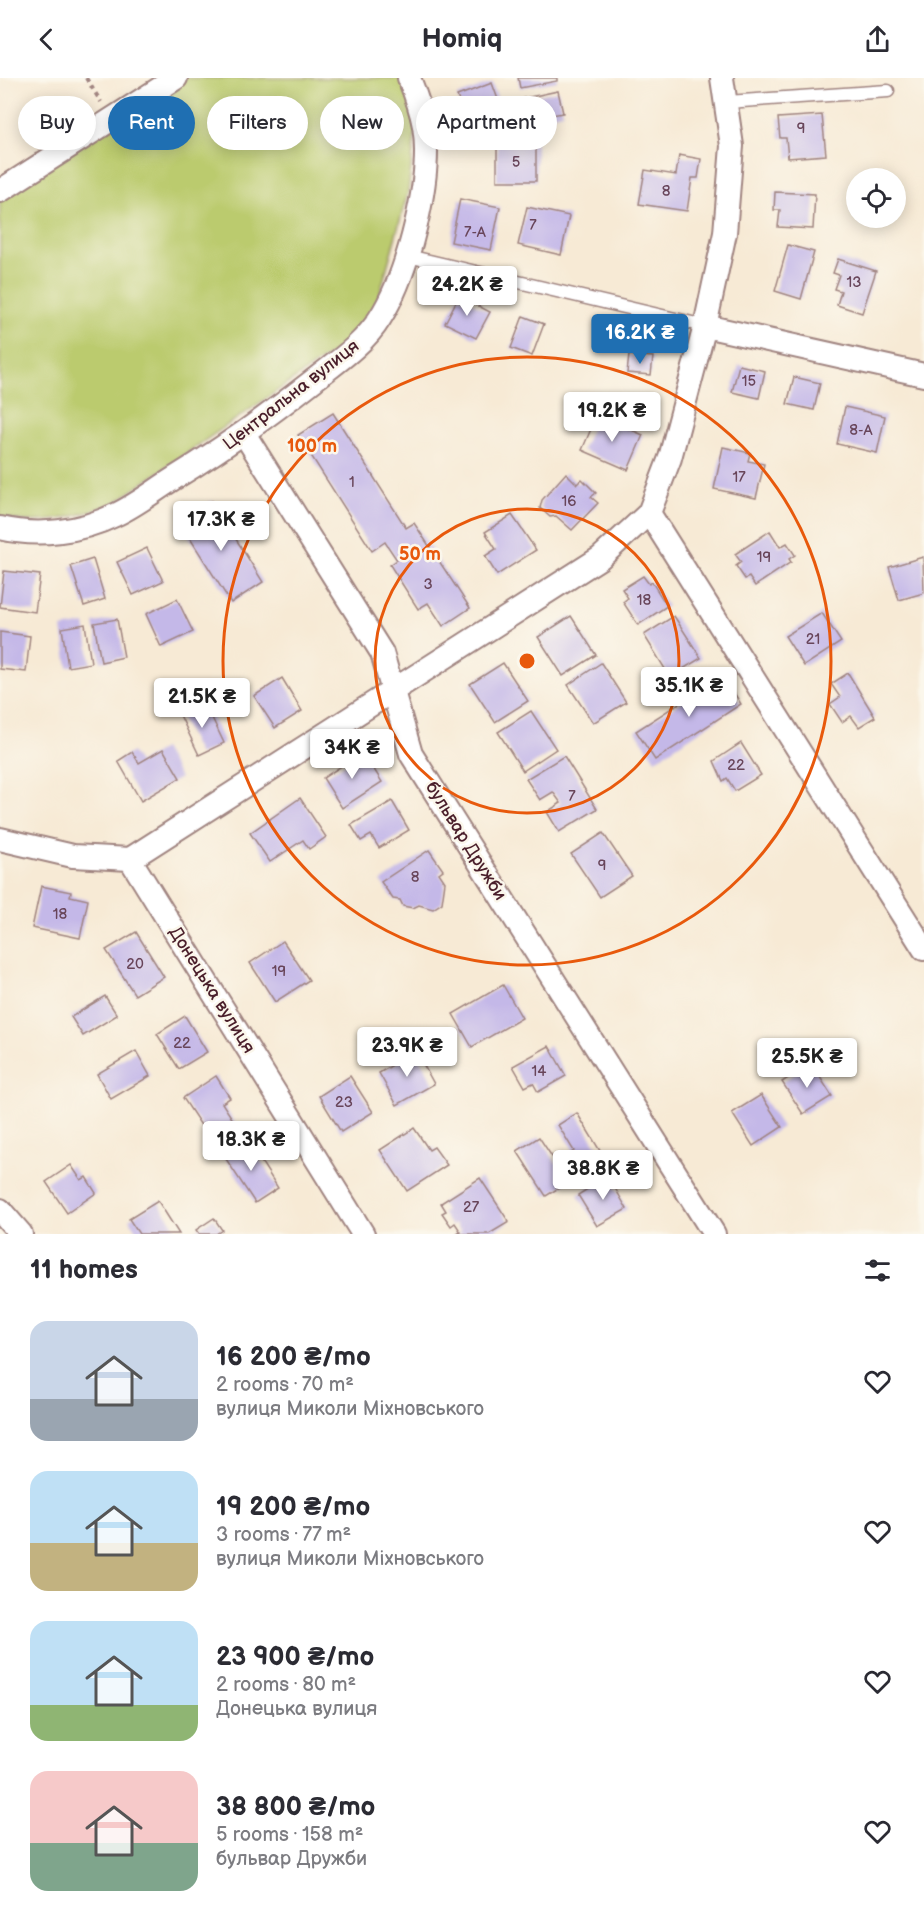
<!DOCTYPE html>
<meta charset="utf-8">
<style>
body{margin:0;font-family:"Balsamiq Sans",sans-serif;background:#f2f2f3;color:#2b2b33;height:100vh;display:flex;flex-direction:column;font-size:22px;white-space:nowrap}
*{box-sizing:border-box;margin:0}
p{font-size:20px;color:#7c7c81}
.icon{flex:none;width:33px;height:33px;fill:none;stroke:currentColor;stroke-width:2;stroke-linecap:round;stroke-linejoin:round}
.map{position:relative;height:1156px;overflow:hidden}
.details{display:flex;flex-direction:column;background:#fff;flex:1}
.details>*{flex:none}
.banner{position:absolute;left:18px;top:18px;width:600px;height:54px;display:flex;gap:12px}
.fabs{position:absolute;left:846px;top:90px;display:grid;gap:12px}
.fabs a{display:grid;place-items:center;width:60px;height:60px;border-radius:50%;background:#fff;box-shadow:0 3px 15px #0003;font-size:30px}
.price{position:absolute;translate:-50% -51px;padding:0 14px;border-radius:6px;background:#fff;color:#222;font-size:20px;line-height:39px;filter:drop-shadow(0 2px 3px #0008)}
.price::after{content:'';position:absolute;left:50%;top:36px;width:18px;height:14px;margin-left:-9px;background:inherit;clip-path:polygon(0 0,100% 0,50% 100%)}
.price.current{background:#1f6fb2;color:#fff}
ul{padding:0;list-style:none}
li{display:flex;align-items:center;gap:18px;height:150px;padding:0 30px}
li span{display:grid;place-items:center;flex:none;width:168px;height:120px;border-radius:18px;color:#555}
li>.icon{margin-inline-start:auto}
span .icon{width:72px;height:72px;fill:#fffc;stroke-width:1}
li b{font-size:26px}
h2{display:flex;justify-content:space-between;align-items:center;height:72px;padding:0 30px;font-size:26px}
.tag{padding:0 21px;border-radius:27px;background:#fff;box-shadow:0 3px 15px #0003;font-size:21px;line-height:54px}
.tag.current{background:#1f6fb2;color:#fff}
header{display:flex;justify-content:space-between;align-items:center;height:78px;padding:0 30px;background:#fff;font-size:27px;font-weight:800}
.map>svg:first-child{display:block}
</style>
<header><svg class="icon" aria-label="back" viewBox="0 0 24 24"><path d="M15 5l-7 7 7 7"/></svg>Homiq<svg class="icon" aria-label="share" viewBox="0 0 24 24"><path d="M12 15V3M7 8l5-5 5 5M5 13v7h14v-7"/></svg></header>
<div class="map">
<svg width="924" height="1156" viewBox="0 0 924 1156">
<rect width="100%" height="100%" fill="#fbf7ec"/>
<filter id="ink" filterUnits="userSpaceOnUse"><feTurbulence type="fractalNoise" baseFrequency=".0167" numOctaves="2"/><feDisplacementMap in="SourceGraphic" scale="12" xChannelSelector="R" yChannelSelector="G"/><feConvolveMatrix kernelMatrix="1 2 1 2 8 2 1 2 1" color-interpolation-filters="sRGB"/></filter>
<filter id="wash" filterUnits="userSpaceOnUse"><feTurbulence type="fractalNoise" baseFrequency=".008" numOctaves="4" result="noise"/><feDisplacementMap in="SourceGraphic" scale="24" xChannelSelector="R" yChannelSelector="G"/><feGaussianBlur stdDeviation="1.35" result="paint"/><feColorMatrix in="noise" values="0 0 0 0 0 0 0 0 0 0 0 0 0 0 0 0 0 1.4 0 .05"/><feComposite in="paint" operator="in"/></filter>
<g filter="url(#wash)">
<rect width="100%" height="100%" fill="#f7ead5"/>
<path fill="#bbcb6e" stroke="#82754c" stroke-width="1.5" d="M177,0H409L416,48L408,114L375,233L354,260L114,425C74,440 42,449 0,439V113Z"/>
<g id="blocks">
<g fill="#c4b8e8">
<path d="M518,0H557V3L520,10Z"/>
<path d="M492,5L500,27L465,39L457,18Z"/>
<path d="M558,13L563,35L525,42L520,21Z"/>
<path d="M822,37L826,77L788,80L786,60H780L778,40Z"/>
<rect x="497" y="64" width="39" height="39"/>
<path d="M679,77L701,81L698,100H692L687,133L639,126L645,92L676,97Z"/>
<path d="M775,114L815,116L813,151L778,149L780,132H774Z"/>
<path d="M460,121L500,129L491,172L451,164Z"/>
<path d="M527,129L569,138L561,177L518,167Z"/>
<path d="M788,167L814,174L801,221L775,213Z"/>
<path d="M838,181L876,193L862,235L837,227L841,213L834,211L839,197L833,195Z"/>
<path d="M459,218L490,234L476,260L445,245Z"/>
<path d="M523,238L544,246L532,278L511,270Z"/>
<path d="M629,277L653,279L651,297L627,295Z"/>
<path d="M739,287L765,293L759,320L732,314Z"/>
<path d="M794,299L820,305L814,332L787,326Z"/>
<path d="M845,329L885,338L877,375L837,366Z"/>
<path d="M333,335L406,450L414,445L470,530L443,548L428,525L418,531L390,487L397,482L385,464L372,473L298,357Z"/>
<path d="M597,337L643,357L628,392L582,372Z"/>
<path d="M723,369L750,375L748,383L764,386L756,420L714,411Z"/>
<path d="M566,395L577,406L582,401L596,415L591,419L598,425L572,452L556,438L550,439L540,430L542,422Z"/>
<path d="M212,423L263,504L231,525L179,443Z"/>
<path d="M512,437L536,472L497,497L485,478L496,471L485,454Z"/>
<path d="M770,453L780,469L787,465L795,477L789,481L791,484L755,508L749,499L745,501L736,488L741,484L735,476Z"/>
<path d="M147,470L163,503L133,517L117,484Z"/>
<path d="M923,479L924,515L899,522L889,489Z"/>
<path d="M93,481L105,521L84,528L71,488Z"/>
<path d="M4,493L40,497L35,534L0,529Z"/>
<path d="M643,498L649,506L652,504L667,528L638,547L623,524L628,520L622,511Z"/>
<path d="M177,521L193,554L161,569L146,536Z"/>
<path d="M822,535L841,564L804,588L785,558Z"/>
<path d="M571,538L596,577L563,598L538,559Z"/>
<path d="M674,538L701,580L670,599L644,557Z"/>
<path d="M117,541L124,579L101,584L94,545Z"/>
<path d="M85,546L91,585L68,589L62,550Z"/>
<path d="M0,554L30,558L26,594L0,591Z"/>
<path d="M503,585L528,623L495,644L470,606Z"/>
<path d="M601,585L626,624L593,645L568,607Z"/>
<path d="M848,595L875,639L859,649L851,638L842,644L830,626L840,619L831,606Z"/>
<path d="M723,597L741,626L655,682L636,653Z"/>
<path d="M282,600L302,633L275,650L254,618Z"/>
<path d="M205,625L224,665L199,677L180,637Z"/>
<path d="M531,633L556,671L523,693L498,654Z"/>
<path d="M741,665L761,697L735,713L727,700L723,703L714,683Z"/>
<path d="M163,671L180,700L141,723L118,683L132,674L139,685Z"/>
<path d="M363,674L382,704L342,730L323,700Z"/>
<path d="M564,678L597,731L559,754L547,734L561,725L553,714L540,722L526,701Z"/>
<path d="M300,720L326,759L309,771L303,762L270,784L250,755Z"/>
<path d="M392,723L409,752L379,770L371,757L361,763L351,747Z"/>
<path d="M603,755L632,798L600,819L571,776Z"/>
<path d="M429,772L443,792L439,795L445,804L442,825L433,831L419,827L413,830L403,828L400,822L393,821L381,804Z"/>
<path d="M41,808L71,814L70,818L88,822L80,860L32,850Z"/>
<path d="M136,854L164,899L135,917L106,872Z"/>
<path d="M283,863L309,902L275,924L250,885Z"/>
<path d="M503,907L522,940L472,969L453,936Z"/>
<path d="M105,918L117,937L83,958L71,939Z"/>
<path d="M185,938L207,974L179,991L157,956Z"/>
<path d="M549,968L566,998L538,1014L533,1005L525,1009L513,988Z"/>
<path d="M136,973L150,998L111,1021L97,996Z"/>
<path d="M416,973L434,1006L397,1027L379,995Z"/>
<path d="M811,985L832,1018L803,1036L782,1004Z"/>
<path d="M216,998L230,1020L222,1025L235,1045L210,1061L183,1020Z"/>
<path d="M350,998L373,1034L341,1054L319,1018Z"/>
<path d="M761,1017L782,1049L753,1068L732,1035Z"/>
<path d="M577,1035L605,1081L546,1118L517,1073L539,1059L556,1085L574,1073L558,1047Z"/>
<path d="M414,1050L429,1072L434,1069L447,1087L407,1113L380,1072Z"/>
<path d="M248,1063L278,1110L255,1125L224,1078Z"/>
<path d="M71,1087L81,1102L86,1099L96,1115L67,1135L46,1104Z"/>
<path d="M608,1098L627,1131L597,1148L578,1117Z"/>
<path d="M480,1100L509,1144L489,1156H457L461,1154L455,1145L451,1148L442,1135L446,1133L441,1125Z"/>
<path d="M158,1123L179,1156H139L129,1141Z"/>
<path d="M214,1140L222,1152L216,1156H199L196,1152Z"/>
</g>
</g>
</g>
<g filter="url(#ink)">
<use href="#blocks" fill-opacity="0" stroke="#a08480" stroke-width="1.5"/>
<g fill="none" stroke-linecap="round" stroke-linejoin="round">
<defs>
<g id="service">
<path d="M727,24L888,13"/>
<path d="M408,178L705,248"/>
</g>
<g id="minor">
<path d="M722,0L732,68L725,155L705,248L670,380L649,435L924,871"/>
<path d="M0,113L176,0"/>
<path d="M705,248L924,297"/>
<path d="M245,357L382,575L411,676L714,1156"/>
<path d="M0,450C38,459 80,454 115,437C135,428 154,413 173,401C224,370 267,339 314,302C337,284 365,265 380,240C408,196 433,99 424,48C421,32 415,15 409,0"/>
<path d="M0,761L73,778L130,781L363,1156"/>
<path d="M130,781L600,480L649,435"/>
<path d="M0,1132L21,1156"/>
</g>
</defs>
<use href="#service" stroke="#a08480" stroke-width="15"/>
<use href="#minor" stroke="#a08480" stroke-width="26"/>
<path stroke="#a08480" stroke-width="4" stroke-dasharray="4.5 4.5" stroke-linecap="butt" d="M86,0L101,24"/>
<use href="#service" stroke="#fff" stroke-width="12"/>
<use href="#minor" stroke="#fff" stroke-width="22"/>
</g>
</g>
<g fill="none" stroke="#e8590c" stroke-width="3">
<circle cx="527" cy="583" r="152"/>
<circle cx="527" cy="583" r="304"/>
</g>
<g text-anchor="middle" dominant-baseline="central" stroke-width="5" stroke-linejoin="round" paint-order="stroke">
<g font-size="15" fill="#68455a">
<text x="801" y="50">9</text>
<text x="516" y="84">5</text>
<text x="666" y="113">8</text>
<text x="533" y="147">7</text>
<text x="475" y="154">7-А</text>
<text x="854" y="204">13</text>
<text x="749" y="303">15</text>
<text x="861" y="352">8-А</text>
<text x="739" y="399">17</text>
<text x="352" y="404">1</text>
<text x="569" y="423">16</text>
<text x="764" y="479">19</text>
<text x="428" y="506">3</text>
<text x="644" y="522">18</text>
<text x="813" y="561">21</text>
<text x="736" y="687">22</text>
<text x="572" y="718">7</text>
<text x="602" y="787">9</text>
<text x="415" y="799">8</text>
<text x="60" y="836">18</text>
<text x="135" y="886">20</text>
<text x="279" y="893">19</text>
<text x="182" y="965">22</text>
<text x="539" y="993">14</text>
<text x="344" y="1024">23</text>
<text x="471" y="1129">27</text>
</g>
<g font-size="18" fill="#4a1f2b" stroke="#fbf7ec">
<text transform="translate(291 317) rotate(-38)">Центральна вулиця</text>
<text transform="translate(466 763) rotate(58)">бульвар Дружби</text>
<text transform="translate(212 912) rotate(58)">Донецька вулиця</text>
</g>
</g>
<circle cx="527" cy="583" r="9" fill="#e8590c" stroke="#fbf7ec" stroke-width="3"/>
<g font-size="18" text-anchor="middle" font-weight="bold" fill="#e8590c" stroke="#fbf7ec" stroke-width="5" stroke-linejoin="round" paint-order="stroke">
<text x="312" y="374">100 m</text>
<text x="420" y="482">50 m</text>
</g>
</svg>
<div class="fabs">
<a><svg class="icon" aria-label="locate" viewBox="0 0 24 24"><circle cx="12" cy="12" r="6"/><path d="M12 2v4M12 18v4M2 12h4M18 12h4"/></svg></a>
</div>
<b class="price" style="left:467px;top:239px">24.2K ₴</b>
<b class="price current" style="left:640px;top:287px">16.2K ₴</b>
<b class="price" style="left:612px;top:365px">19.2K ₴</b>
<b class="price" style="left:221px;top:474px">17.3K ₴</b>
<b class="price" style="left:689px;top:640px">35.1K ₴</b>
<b class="price" style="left:202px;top:651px">21.5K ₴</b>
<b class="price" style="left:352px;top:702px">34K ₴</b>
<b class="price" style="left:407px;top:1000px">23.9K ₴</b>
<b class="price" style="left:807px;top:1011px">25.5K ₴</b>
<b class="price" style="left:251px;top:1094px">18.3K ₴</b>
<b class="price" style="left:603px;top:1123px">38.8K ₴</b>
<div class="banner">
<a class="tag">Buy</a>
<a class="tag current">Rent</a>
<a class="tag">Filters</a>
<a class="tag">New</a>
<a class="tag">Apartment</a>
</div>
</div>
<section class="details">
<h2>11 homes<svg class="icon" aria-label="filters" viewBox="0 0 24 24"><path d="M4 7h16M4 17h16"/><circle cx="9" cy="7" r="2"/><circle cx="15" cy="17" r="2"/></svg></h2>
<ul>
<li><span style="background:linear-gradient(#c9d6e8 65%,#9aa5b1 0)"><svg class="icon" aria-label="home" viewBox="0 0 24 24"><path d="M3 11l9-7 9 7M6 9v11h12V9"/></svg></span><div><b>16 200 ₴/mo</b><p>2 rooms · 70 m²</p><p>вулиця Миколи Міхновського</p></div><svg class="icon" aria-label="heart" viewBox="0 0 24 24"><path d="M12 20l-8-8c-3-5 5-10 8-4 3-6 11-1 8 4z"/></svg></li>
<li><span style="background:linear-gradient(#bfe0f5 60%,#c2b280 0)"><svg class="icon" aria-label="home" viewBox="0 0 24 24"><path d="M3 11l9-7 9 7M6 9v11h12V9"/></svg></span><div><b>19 200 ₴/mo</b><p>3 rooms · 77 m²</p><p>вулиця Миколи Міхновського</p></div><svg class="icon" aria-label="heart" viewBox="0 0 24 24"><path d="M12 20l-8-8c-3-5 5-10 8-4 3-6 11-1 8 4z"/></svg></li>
<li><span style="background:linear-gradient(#bfe0f5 70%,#8fb573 0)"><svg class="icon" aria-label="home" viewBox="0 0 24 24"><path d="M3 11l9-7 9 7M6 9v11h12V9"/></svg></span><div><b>23 900 ₴/mo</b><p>2 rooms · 80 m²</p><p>Донецька вулиця</p></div><svg class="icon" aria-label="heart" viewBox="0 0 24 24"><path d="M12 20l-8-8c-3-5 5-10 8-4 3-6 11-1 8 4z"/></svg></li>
<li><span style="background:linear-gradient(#f6c9c9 60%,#7fa58c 0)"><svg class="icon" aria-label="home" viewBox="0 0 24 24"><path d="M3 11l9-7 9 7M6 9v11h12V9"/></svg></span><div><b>38 800 ₴/mo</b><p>5 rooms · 158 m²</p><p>бульвар Дружби</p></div><svg class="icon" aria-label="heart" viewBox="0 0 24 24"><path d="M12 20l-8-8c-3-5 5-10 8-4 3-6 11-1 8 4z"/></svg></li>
</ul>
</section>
